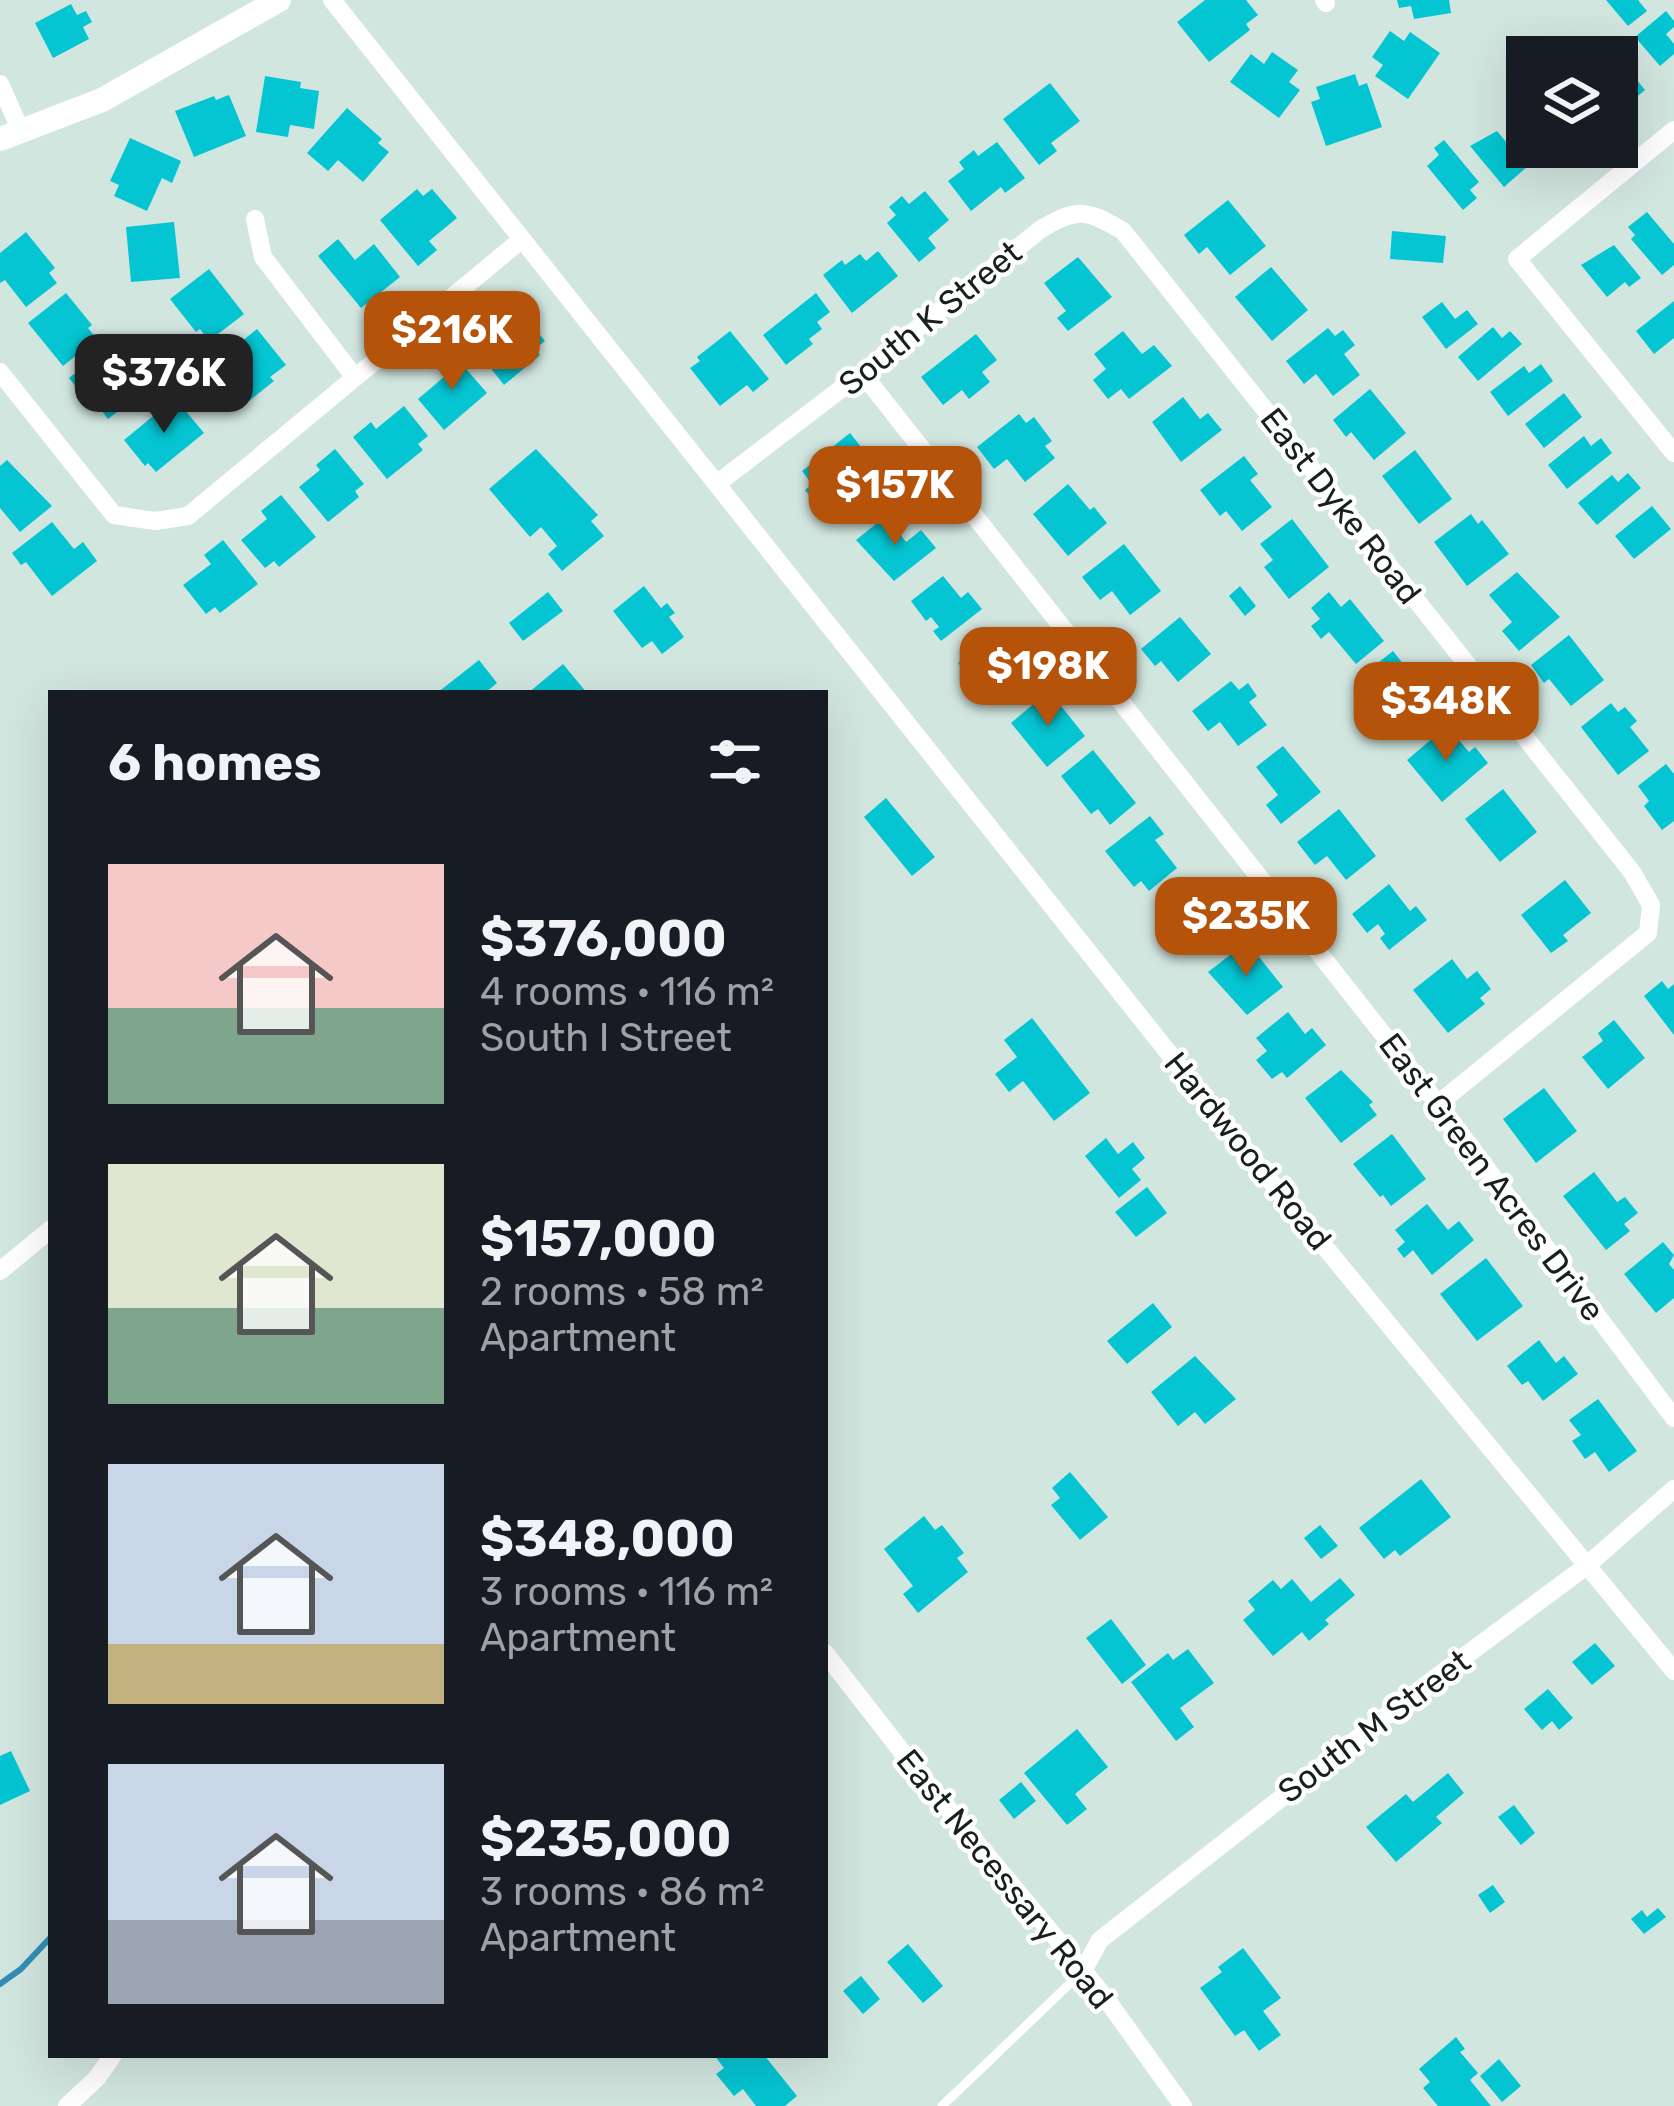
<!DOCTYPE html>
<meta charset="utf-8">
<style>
body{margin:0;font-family:Rubik,sans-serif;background:#242831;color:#f1f3f6;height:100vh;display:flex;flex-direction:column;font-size:45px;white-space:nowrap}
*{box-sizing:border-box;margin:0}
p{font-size:39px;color:#9ea1a6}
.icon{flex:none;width:66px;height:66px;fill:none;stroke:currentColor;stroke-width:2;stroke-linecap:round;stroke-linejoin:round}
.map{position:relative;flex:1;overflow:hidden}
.panel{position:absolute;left:48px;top:690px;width:780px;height:1368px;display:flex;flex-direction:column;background:#171b24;border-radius:0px;box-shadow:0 12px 48px #0002}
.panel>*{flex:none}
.buttons{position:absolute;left:1506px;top:36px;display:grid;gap:24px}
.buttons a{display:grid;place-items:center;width:132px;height:132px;border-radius:0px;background:#171b24;box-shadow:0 12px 48px #0002;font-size:60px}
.price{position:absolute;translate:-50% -102px;padding:0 27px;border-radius:24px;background:#b45309;color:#fff;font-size:39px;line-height:78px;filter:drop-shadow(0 3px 6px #0008)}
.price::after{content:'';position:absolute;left:50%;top:72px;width:36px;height:27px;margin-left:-18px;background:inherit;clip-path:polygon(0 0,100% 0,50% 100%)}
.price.active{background:#222;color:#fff}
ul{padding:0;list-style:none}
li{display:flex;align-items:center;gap:36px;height:300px;padding:0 60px}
li span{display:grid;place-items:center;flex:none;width:336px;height:240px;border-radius:0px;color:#555}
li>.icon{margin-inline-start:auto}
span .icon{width:144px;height:144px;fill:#fffc;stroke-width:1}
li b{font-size:51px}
h2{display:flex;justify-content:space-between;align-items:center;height:144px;padding:0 60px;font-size:51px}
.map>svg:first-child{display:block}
</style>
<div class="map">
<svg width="1674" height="2106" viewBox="0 0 1674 2106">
<rect width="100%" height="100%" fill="#d2e6e0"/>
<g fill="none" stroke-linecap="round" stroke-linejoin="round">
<path stroke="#348db5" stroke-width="6" d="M0,1984L21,1969L51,1937"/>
</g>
<g fill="#05c5d2">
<path d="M1205,0H1246L1258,15L1246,24L1250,30L1209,62L1177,22Z"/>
<path d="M1397,0H1449L1451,13L1414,19L1411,6L1399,8Z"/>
<path d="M1606,0H1638L1647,11L1628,26Z"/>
<path d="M71,4L77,15L86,11L92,22L83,27L89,39L53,58L35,23Z"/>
<path d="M1666,11L1674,21V27L1666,34L1674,44V54L1660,66L1635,37Z"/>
<path d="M1390,31L1404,41L1410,32L1440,53L1408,99L1375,76L1383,65L1372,57Z"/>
<path d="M1272,52L1298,70L1289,82L1300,90L1279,118L1230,82L1251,54L1264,64Z"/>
<path d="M1617,55L1645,90L1621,110L1617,105Z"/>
<path d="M1355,74L1359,86L1367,83L1382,127L1326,146L1311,102L1320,99L1316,87Z"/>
<path d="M265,76L301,82L300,88L319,91L314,129L290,125L288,137L256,132Z"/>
<path d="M1050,83L1080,121L1051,143L1057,151L1039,165L1003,119Z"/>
<path d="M229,95L246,136L194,157L175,111L214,96L216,100Z"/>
<path d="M347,108L382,139L378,143L389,152L363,182L338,160L328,171L307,153Z"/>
<path d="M1497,131L1527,167L1504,187L1470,146Z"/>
<path d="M130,138L181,161L172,183L162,178L147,211L114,196L119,185L110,181Z"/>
<path d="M1444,140L1479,182L1470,190L1477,198L1463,210L1427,166L1439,155L1434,148Z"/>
<path d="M997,142L1025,178L1005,193L1001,187L971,211L948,181L964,169L959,162L974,150L978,156Z"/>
<path d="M417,189L423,196L432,189L457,218L429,241L437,250L418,266L380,220Z"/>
<path d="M925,191L949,220L928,238L936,248L919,262L887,223L896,215L889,207L902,196L909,204Z"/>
<path d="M1228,200L1266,246L1230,275L1207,247L1199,254L1184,235Z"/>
<path d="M1647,212L1674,244V265L1662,275L1631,239L1635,235L1628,227Z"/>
<path d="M174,222L180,278L131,282L126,227Z"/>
<path d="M1392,231L1446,236L1443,263L1390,259Z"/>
<path d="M26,232L55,268L49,273L57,283L26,307L5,280L0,283V253Z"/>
<path d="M338,239L355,260L374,244L400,277L361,308L318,256Z"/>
<path d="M1614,245L1641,278L1629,287L1625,282L1607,297L1581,265Z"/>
<path d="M878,251L898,276L852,313L823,275L842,260L845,265L860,254L866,261Z"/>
<path d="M1078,257L1112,297L1068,331L1057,318L1066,311L1044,283Z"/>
<path d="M1271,267L1308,310L1272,341L1235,297Z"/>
<path d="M209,269L244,314L209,341L200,329L196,332L170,299Z"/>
<path d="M66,293L92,325L88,328L97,339L63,366L28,323Z"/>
<path d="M816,293L830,312L817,322L822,329L809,339L813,344L786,365L763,335Z"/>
<path d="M1674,301V338L1654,354L1636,331Z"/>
<path d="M1442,302L1455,319L1467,310L1478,324L1446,349L1422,317Z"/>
<path d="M521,312L545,341L535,349L540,355L504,385L470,342L487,328L493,335Z"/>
<path d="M1493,327L1502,338L1510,331L1522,344L1478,381L1458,357Z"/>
<path d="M1328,328L1335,336L1343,330L1355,345L1344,354L1360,375L1333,396L1316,374L1304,384L1286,361Z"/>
<path d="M257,329L286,365L270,377L274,381L239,409L211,373L239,350L236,346Z"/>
<path d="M730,331L769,379L753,392L747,385L720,406L690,368L700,361L697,357Z"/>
<path d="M1123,331L1142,354L1154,345L1172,366L1129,399L1121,389L1108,399L1093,380L1106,369L1094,354Z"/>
<path d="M976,334L997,360L982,372L990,382L969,399L962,390L943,405L921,377Z"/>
<path d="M110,346L145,390L108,419L89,394L84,397L69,378Z"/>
<path d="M453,354L487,393L444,430L418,399L444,377L436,367Z"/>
<path d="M1541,364L1553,381L1508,416L1490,392L1524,366L1529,373Z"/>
<path d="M1370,389L1406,433L1374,460L1351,432L1346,437L1333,420Z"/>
<path d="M1564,393L1582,417L1544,448L1525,424Z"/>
<path d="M1183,397L1200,419L1208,413L1222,430L1181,462L1152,422Z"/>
<path d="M175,398L204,433L156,472L148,463L145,466L124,440Z"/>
<path d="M404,406L428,436L418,444L423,450L387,479L353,437L371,422L376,429Z"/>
<path d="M1019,414L1026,423L1034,417L1052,441L1045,446L1055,458L1025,482L1007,459L994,469L977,447Z"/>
<path d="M850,433L865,452L836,475L842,483L857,471L870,487L828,519L805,490L812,484L802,471Z"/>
<path d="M1584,436L1591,446L1601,438L1612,453L1567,489L1548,465Z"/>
<path d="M335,449L364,484L355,491L359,497L328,522L299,487L320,470L316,465Z"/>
<path d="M536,449L598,515L591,521L604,536L562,571L548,554L557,546L541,527L530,537L489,489Z"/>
<path d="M1415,450L1452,499L1419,524L1382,476Z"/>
<path d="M1244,456L1258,474L1250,480L1272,507L1242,531L1226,511L1220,516L1200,490Z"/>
<path d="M7,460L52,506L20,532L0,508V466Z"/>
<path d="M1628,473L1641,488L1597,525L1578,503L1612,475L1618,482Z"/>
<path d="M1068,484L1090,510L1094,507L1107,523L1068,556L1033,514Z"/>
<path d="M281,495L316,537L279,567L274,561L265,568L241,540L267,519L261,511Z"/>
<path d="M1652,506L1671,529L1634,559L1615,536Z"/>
<path d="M1471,514L1478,524L1482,520L1509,554L1467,586L1434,542Z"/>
<path d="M886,516L906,542L921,530L936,548L894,581L856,540Z"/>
<path d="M1292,519L1329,567L1289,599L1264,567L1273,560L1260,544Z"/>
<path d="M52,522L74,549L83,542L97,561L52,596L26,562L21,565L12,553Z"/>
<path d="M223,540L258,584L220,613L215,607L206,614L183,585L211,564L204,555Z"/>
<path d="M1124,544L1161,591L1130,615L1112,591L1100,600L1082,577Z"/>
<path d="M1517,572L1560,617L1519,651L1502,631L1512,622L1489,595Z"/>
<path d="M943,576L961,598L968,592L982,609L941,641L933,631L939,627L931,617L926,621L911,601Z"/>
<path d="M644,586L661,608L667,603L675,613L669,617L684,637L662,654L652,641L642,648L613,611Z"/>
<path d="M1240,586L1256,606L1245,616L1229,596Z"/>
<path d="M548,592L563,611L523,641L509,623Z"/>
<path d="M1329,592L1341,607L1350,599L1384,641L1356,664L1329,632L1321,639L1311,626L1320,619L1311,608Z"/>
<path d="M1180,617L1211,654L1178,682L1161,661L1155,666L1141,649Z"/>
<path d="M1569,635L1604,680L1571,706L1549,679L1544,683L1531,665Z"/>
<path d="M991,637L1008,659L1015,654L1028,671L988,702L958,663Z"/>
<path d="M1393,651L1426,693L1416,701L1427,716L1408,731L1364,674Z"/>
<path d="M479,660L497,683L485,693H437Z"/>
<path d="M563,664L587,693H528Z"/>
<path d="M1231,681L1239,690L1248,683L1257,696L1249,702L1267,725L1238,746L1220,722L1208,731L1192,711Z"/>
<path d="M1049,691L1085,736L1047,767L1011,723Z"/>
<path d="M1611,703L1618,712L1625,707L1637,721L1630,727L1649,751L1618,775L1581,727Z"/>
<path d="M1447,726L1469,752L1475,747L1488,763L1442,802L1407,760Z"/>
<path d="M1283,746L1321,792L1281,824L1266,805L1278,795L1256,767Z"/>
<path d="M1093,750L1136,803L1110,825L1098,809L1091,814L1061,776Z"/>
<path d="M1666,764L1674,774V821L1662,830L1644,806L1649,801L1638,786Z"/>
<path d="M1503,789L1537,832L1500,862L1465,819Z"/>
<path d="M886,798L935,857L912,876L864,817Z"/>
<path d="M1339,809L1376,856L1346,880L1327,856L1315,865L1297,842Z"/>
<path d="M1150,816L1164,834L1155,840L1177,868L1149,891L1141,881L1134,887L1105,851Z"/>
<path d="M1565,880L1591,913L1563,935L1568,941L1551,953L1521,915Z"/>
<path d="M1196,881L1231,926L1196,955L1160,911Z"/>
<path d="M1389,884L1410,911L1416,906L1427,920L1389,950L1380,938L1385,934L1378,924L1367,933L1352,914Z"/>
<path d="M1247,942L1283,987L1247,1015L1208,972Z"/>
<path d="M1452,959L1467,979L1477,971L1491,989L1480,998L1485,1004L1448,1033L1413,990Z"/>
<path d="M1662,981L1668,989L1674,984V1035L1644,996Z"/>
<path d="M1288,1012L1305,1034L1312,1028L1326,1045L1287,1078L1282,1072L1272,1079L1256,1060L1267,1051L1256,1038Z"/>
<path d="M1032,1018L1090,1093L1054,1121L1023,1081L1009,1092L995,1074L1017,1057L1004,1040Z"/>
<path d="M1614,1020L1645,1058L1608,1089L1582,1057L1603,1041L1598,1033Z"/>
<path d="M1341,1070L1373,1102L1369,1105L1377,1115L1341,1143L1305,1098Z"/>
<path d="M1544,1088L1577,1131L1536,1163L1503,1119Z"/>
<path d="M1392,1134L1426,1179L1391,1206L1383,1195L1380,1197L1353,1164Z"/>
<path d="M1106,1138L1118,1154L1133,1142L1145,1158L1132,1169L1141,1180L1119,1198L1085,1156Z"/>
<path d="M1594,1172L1617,1202L1625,1197L1638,1213L1624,1224L1630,1231L1606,1250L1563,1196Z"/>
<path d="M1147,1187L1167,1213L1136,1237L1115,1212Z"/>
<path d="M1427,1204L1448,1230L1459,1221L1474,1240L1432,1275L1413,1250L1404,1258L1397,1249L1405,1242L1395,1230Z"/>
<path d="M1663,1242L1674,1255L1669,1264L1674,1270V1298L1656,1313L1624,1274Z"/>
<path d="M1486,1258L1523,1306L1477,1341L1440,1294Z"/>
<path d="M1153,1303L1172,1327L1127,1364L1107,1341Z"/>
<path d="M1539,1340L1556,1363L1564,1356L1578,1374L1543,1401L1528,1381L1522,1385L1507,1366Z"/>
<path d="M1195,1356L1236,1399L1205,1424L1195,1412L1178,1426L1151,1392Z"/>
<path d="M1598,1399L1637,1451L1609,1472L1595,1452L1585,1459L1572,1441L1581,1435L1569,1420Z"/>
<path d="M1070,1472L1108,1517L1080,1540L1051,1505L1060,1498L1052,1488Z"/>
<path d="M1421,1479L1451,1517L1400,1556L1395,1550L1384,1559L1359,1528Z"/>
<path d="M924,1516L935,1530L942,1525L964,1553L957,1558L968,1572L918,1613L903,1594L913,1586L884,1549Z"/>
<path d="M1320,1525L1338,1546L1321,1559L1304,1538Z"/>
<path d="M1340,1578L1355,1595L1325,1620L1329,1624L1309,1641L1302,1632L1273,1656L1243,1620L1255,1610L1248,1601L1273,1580L1281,1589L1292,1579L1311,1602Z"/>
<path d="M1111,1619L1146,1665L1122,1684L1086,1638Z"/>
<path d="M1595,1643L1615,1666L1592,1685L1572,1662Z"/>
<path d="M1188,1649L1214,1683L1180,1708L1194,1727L1176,1741L1131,1682L1168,1653L1173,1660Z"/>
<path d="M1548,1689L1573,1718L1559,1730L1552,1721L1542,1730L1524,1709Z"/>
<path d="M1077,1729L1108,1767L1075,1794L1087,1809L1067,1825L1024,1773Z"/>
<path d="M11,1751L30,1791L0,1805V1756Z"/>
<path d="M1448,1773L1464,1793L1436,1817L1442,1823L1396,1862L1366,1827L1406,1794L1413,1802Z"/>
<path d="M1021,1782L1036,1801L1014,1819L999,1800Z"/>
<path d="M1514,1805L1535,1833L1521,1845L1498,1817Z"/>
<path d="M1493,1885L1505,1902L1490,1913L1478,1895Z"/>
<path d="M1658,1908L1666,1917L1644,1934L1631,1919L1642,1910L1647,1917Z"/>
<path d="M908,1944L943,1986L923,2003L887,1962Z"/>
<path d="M1243,1948L1281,1998L1263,2011L1281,2035L1259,2051L1244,2030L1235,2036L1200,1988L1222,1972L1218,1967Z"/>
<path d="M861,1976L880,1999L863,2014L843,1991Z"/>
<path d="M1456,2037L1465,2049L1460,2052L1478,2073L1470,2080L1491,2106H1438L1423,2088L1430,2082L1419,2069Z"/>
<path d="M714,2055H764L797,2096L785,2106H756L743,2089L734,2096L716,2074L724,2068Z"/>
<path d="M1499,2059L1521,2086L1502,2102L1480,2076Z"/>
</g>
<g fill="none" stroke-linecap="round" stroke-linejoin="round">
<path stroke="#fff" stroke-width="9" d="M942,2106L1083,1971"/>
<g stroke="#fff" stroke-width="18">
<path d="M332,0L1268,1178L1674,1671"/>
<path d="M1324,0L1326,3"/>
<path d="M0,84L21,131"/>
<path d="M1674,130L1517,259L1674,453"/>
<path d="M255,219L263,257L353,375"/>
<path d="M0,372L114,515L155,521L188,516L521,240"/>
<path d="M862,373L1438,1104L1674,1418"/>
<path d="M719,482L862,373L1041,229C1078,207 1087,210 1123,231L1632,872L1651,905L1648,933L1438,1104"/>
<path d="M0,1271L51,1229"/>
<path d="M825,1653L917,1771L1104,1996L1183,2106"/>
<path d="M1083,1971L1100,1940L1414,1694L1585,1567L1674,1489"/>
<path d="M67,2106L97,2078L113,2055"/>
</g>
<path stroke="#fff" stroke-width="24" d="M0,139L102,100L279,0"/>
</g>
<g text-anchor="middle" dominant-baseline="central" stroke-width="9" stroke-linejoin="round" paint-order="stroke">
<g font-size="33" fill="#18201d" stroke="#fff">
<text transform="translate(930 318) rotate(-39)">South K Street</text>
<text transform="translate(1341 506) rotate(52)">East Dyke Road</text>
<text transform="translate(1248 1151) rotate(51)">Hardwood Road</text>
<text transform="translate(1492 1177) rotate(53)">East Green Acres Drive</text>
<text transform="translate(1374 1726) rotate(-37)">South M Street</text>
<text transform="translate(1005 1879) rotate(51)">East Necessary Road</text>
</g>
</g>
</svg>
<div class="buttons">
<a><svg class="icon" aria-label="layers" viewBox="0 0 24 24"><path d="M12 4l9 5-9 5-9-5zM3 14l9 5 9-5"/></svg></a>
</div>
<b class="price" style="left:452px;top:393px">$216K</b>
<b class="price active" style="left:164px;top:436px">$376K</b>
<b class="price" style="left:895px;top:548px">$157K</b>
<b class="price" style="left:1048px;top:729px">$198K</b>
<b class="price" style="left:1446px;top:764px">$348K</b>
<b class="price" style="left:1246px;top:979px">$235K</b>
<section class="panel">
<h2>6 homes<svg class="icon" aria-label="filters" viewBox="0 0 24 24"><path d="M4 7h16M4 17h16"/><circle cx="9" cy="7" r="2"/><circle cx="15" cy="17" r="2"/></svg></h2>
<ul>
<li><span style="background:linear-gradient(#f6c9c9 60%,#7fa58c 0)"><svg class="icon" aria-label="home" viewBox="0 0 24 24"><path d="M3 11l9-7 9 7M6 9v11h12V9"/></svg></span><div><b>$376,000</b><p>4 rooms · 116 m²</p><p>South I Street</p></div></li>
<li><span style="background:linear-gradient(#dfe7d0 60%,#7fa58c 0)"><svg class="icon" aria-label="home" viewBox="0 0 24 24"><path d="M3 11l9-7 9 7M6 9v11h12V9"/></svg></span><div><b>$157,000</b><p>2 rooms · 58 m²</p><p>Apartment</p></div></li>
<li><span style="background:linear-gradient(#c9d6e8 75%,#c2b280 0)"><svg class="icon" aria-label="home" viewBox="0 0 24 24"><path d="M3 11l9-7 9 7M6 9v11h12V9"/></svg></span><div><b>$348,000</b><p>3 rooms · 116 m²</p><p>Apartment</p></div></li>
<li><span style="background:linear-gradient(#c9d6e8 65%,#9aa5b1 0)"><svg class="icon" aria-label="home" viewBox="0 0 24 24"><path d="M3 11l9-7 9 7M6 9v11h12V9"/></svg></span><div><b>$235,000</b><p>3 rooms · 86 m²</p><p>Apartment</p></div></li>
</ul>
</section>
</div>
